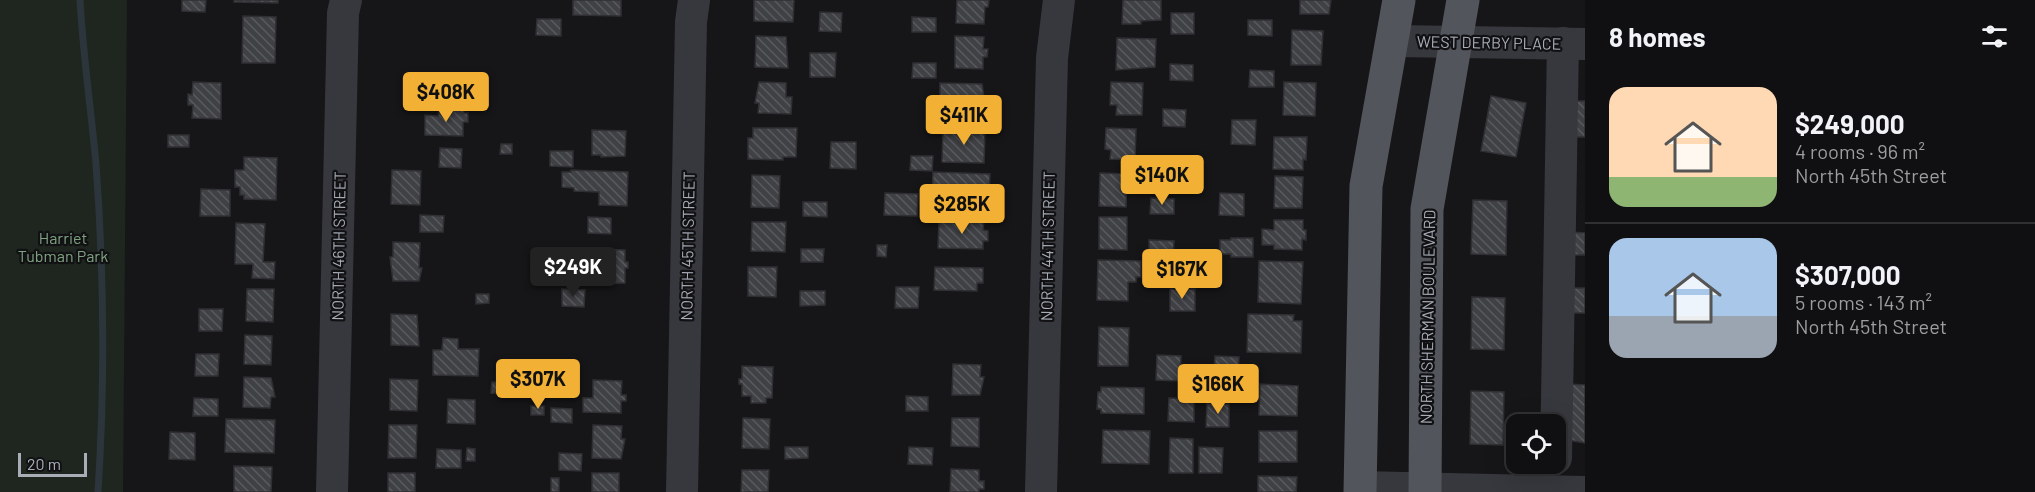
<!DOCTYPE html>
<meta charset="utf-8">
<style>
body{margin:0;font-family:Barlow,sans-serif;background:#1e1e20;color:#f1f3f6;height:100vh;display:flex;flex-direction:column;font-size:22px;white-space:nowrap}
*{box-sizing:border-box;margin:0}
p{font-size:20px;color:#9c9d9f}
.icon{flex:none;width:33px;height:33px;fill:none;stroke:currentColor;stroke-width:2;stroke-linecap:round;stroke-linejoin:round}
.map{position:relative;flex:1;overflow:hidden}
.side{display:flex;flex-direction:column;background:#101012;width:450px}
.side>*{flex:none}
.fabs{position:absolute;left:1506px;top:414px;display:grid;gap:12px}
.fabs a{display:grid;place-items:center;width:60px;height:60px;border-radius:12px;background:#101012;box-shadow:0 6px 24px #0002,0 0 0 2px #303032;font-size:30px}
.scale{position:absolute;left:18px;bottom:15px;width:69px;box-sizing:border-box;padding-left:6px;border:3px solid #a8adb8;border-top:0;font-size:16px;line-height:21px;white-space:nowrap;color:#a8adb8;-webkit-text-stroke:4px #111113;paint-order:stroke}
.price{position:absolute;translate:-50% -51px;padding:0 14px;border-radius:6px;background:#f2b134;color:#111;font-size:20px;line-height:39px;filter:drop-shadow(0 2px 3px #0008)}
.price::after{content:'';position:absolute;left:50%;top:36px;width:18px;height:14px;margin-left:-9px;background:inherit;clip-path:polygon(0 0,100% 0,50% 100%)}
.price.selected{background:#222;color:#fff}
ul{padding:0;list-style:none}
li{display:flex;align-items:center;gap:18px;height:150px;padding:0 24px}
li+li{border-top:2px solid #303032}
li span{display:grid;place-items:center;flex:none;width:168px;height:120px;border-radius:18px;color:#555}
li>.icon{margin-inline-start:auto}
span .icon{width:72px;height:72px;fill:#fffc;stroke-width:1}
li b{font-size:26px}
h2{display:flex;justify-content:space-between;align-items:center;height:72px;padding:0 24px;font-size:26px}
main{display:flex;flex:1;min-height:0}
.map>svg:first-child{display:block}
</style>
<main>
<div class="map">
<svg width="1585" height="492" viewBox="0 0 1585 492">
<defs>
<pattern id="building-back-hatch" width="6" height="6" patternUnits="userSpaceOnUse" patternTransform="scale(1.5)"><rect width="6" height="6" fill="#404145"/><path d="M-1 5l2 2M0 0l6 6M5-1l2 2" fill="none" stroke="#595a5e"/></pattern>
</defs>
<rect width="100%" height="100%" fill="#161618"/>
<path fill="#1e261f" d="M0,0H127L123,492H0Z"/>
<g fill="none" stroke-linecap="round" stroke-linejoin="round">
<path stroke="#2c353c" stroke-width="7" d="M80,0C83,55 91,109 96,164C104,272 105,384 98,492"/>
</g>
<g fill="url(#building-back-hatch)" stroke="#303034" stroke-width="1.5">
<path d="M182,0H206L205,12L182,11Z"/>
<path d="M234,0H278V3L234,2Z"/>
<path d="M573,0H621V16L573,15Z"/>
<path d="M754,0H794L793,22L754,21Z"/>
<path d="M957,0H989L988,7H985L984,24L956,23Z"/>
<path d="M1123,0H1161V20L1141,21V24H1122Z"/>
<path d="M1300,0H1331L1329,14H1300Z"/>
<path d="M820,12L842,13L841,32L819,31Z"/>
<rect x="1171" y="13" width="23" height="21"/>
<path d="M243,16L276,17L275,63H242Z"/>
<path d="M912,17L936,18V32H912Z"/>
<path d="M537,19H561V36L536,35Z"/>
<path d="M1248,20H1272V36L1248,35Z"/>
<path d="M1292,30L1323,31L1321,65H1291Z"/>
<path d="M756,36L786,37L788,68L755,67Z"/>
<path d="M955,36L984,37L983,49H988L987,57H983V69L955,68Z"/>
<path d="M1117,38L1156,39L1155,67L1116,70Z"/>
<path d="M810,53H836L835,77H810Z"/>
<path d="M913,63H936V78H912Z"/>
<path d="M1170,64L1193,65V81L1170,80Z"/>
<path d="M1250,70L1274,71V87H1249Z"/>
<path d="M193,82L221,83V119L192,118L193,105H188V94L192,95Z"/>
<path d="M759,82L786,83V97H792L791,114L758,113L759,103H755Z"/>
<path d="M1111,82L1143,83L1142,115H1116L1117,105H1110Z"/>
<path d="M1284,82L1316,83L1315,116L1283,115Z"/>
<path d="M940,83L982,84L985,104H982L981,117L939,116V109H934V100H940Z"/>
<path d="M1491,96L1526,103L1516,157L1481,151Z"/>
<path d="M1571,101H1585V137H1570Z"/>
<path d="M439,109H464V113H468V122H463V136L425,135V115L438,116Z"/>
<path d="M1163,109L1186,110L1185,127L1163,126Z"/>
<path d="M1232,120H1256L1255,145L1231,144Z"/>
<path d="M753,128H797L796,157H783V160L748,159V138H753Z"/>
<path d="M1106,128L1136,129L1135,160L1110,159L1111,150L1105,149Z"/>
<path d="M943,129L985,130L984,163L942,162Z"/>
<path d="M592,130L626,131L625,156L601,157V155H592Z"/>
<rect x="168" y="135" width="21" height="12"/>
<path d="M1274,137H1307L1306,160L1303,159V170L1273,169Z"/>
<path d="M831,142H856V169L830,168Z"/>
<path d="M501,144H512V154H500Z"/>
<path d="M440,148L462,149L461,168L439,167Z"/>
<path d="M550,151H573V167L550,166Z"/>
<path d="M911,156H933L932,171L910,170Z"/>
<path d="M244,157L277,158L276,200L244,199V195H240V187H235V170H244Z"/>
<path d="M1157,157L1181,158V172H1156Z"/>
<path d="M392,170L421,171L420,205L391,204Z"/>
<path d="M571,170L628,172L627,206L599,205V192L574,191V188L562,187V172H571Z"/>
<path d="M933,172L990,174L989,195L946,194V202H932Z"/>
<path d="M1100,173L1127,174L1126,207L1099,206Z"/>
<path d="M752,175L780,176L779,208L751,207Z"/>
<path d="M1275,176L1303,177L1302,208H1274Z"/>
<path d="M201,189L230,190V216H200Z"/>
<path d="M885,193L918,194L917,216L884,215Z"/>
<path d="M1220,193L1244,194V216L1219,215Z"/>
<path d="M1151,198L1174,199V214H1150Z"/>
<path d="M1473,200L1507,201L1506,255L1471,254Z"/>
<path d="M803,202H827V217L803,216Z"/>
<path d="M420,215L444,216L443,232H420Z"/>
<path d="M588,217L611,218V234L588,233Z"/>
<path d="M1099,217H1127V250L1099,249Z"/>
<path d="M1274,220H1303V230H1306V240L1302,239V250L1274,249V245H1262V229L1274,230Z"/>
<path d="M939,221L984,222L983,230L988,231V241H983V249L938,248Z"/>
<path d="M752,222H786L785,252L751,251Z"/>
<path d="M236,223L265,224L263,262H275L274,279L252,278L253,264H235Z"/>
<path d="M1570,232L1585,233V255H1569Z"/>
<path d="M1231,238H1253V257H1231V254H1220V240H1231Z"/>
<path d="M1149,240L1174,241L1173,258L1149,257Z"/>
<path d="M393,242L420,243L419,268H422L419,281H393L390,257H393Z"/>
<path d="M877,245H887L886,257L877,256Z"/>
<path d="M579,249L625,250V262H628V268H625V283L585,284L586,270H579Z"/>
<path d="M801,249H824L823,262H801Z"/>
<path d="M1098,260L1141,261V277H1136V282H1128V301L1097,300Z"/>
<path d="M1259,261L1303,262L1301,304L1258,302Z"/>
<path d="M748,267H777L776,297L748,296Z"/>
<path d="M935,267L983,268V283H977V291L934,290Z"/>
<path d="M896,287H919L918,308H895Z"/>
<rect x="1571" y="288" width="14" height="25"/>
<path d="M247,289H274L273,322L246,321Z"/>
<path d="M562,289L585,290L584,307L562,306Z"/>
<rect x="1170" y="289" width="25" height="22"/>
<path d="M800,291H825V305L800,306Z"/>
<path d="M476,294H489V303L476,304Z"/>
<path d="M1472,297L1505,298L1504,350L1471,349Z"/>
<path d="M199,309H223L222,331H199Z"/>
<path d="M391,314L417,315L419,346L391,345Z"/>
<path d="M1248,314L1294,315L1293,321H1302L1301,353L1247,352Z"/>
<path d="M1099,327L1129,328L1128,366H1098Z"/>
<path d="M245,335L272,336L271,365L244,364Z"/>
<path d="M443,338L458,339V349H479L478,376L433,375V350H442Z"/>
<path d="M196,354H219L218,376H195Z"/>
<path d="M1157,355L1181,356L1180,381L1156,380Z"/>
<path d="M1215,356L1239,357L1238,382L1214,381Z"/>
<path d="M953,364L981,365L980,377H984L980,395H952Z"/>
<path d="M742,366L773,367L772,398H766V403H751V396H742V384H739V379H742Z"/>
<path d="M244,377L271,378L275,397H271L270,408L243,407Z"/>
<path d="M390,379L418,380L417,411L390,410Z"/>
<path d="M593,380L622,381L621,395H626V401H621V413L583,412V398H593Z"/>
<path d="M492,382H502V394L491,393Z"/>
<path d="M1260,384L1298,386L1297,416L1259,415Z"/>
<path d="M1569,384L1585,385V443L1567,440Z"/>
<path d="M1101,387L1144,388V414L1101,413V409H1097L1098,392H1101Z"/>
<path d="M1471,391L1504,392L1503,445L1470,444Z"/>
<path d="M906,396L928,397V411H906Z"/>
<path d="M194,398L218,399V416H193Z"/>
<path d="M1169,398L1194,399V422L1168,421Z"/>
<path d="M448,399L475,400V424L447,423Z"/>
<path d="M1207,403L1229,404V427H1206Z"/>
<rect x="531" y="406" width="13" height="9"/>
<path d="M551,408L572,409V423L551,422Z"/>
<path d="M743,418L770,419L769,449L742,448Z"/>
<path d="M952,418H979V447L951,446Z"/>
<path d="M226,419L275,420L274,453L225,452Z"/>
<path d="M389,425H417L416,458H388Z"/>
<path d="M593,425L622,426L621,439H625L621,459L592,458Z"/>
<path d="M1103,430L1150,431L1149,464L1102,463Z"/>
<rect x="1259" y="431" width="38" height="31"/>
<path d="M170,432L195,433V460L169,459Z"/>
<path d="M1170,438L1193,439V473H1169Z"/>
<path d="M785,447H808V458L785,459Z"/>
<path d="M909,447L933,448L932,465L908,464Z"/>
<path d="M1199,447L1223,448L1222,473H1199Z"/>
<path d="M467,448L475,449V461H466Z"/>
<path d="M437,449L461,450V468H436Z"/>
<path d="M559,453L582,454L581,471L559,470Z"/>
<path d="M234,466L272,467L271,492H234Z"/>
<path d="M951,469L979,470V481H984V489H979V492H950Z"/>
<path d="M742,470H769L768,492H741Z"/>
<rect x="388" y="473" width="27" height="19"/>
<rect x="592" y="473" width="27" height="19"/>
<path d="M1258,476L1297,477L1296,492H1258Z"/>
<rect x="551" y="478" width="8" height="14"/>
</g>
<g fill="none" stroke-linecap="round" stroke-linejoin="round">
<g stroke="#37383d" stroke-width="32">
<path d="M1394,41L1585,44"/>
<path d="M1556,458L1563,43"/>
<path d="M1360,487L1585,492"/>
<path d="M332,492L343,13L346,0"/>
<path d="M682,492L691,22L694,0"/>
<path d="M1041,492L1052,58L1059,0"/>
</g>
<g stroke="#53555c" stroke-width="33">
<path d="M1360,492L1366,186L1399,0"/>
<path d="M1425,492L1427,209L1463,0"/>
</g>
</g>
<g text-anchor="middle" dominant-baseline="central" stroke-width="4.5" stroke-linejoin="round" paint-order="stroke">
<g font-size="16" fill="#a8adb8" stroke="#111113">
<text transform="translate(1489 42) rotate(1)">WEST DERBY PLACE</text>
<text transform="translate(338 246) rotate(-89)">NORTH 46TH STREET</text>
<text transform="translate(687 246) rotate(-89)">NORTH 45TH STREET</text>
<text transform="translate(1047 246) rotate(-89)">NORTH 44TH STREET</text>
<text transform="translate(1427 317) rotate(-89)">NORTH SHERMAN BOULEVARD</text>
</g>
<g font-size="16" fill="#7fa381" stroke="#111113">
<text x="63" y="237">Harriet<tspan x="63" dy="18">Tubman Park</tspan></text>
</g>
</g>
</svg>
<div class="fabs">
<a><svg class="icon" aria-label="locate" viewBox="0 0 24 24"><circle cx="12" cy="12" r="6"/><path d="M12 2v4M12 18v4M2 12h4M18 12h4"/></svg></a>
</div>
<div class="scale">20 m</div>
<b class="price" style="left:446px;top:123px">$408K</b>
<b class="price" style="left:964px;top:146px">$411K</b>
<b class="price" style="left:1162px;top:206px">$140K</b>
<b class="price" style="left:962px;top:235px">$285K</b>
<b class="price selected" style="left:573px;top:298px">$249K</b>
<b class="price" style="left:1182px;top:300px">$167K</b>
<b class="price" style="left:538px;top:410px">$307K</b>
<b class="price" style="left:1218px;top:415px">$166K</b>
</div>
<section class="side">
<h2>8 homes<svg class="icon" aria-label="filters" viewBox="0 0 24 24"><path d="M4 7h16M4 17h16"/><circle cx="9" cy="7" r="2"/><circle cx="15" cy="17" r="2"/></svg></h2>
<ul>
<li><span style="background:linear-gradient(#ffd9b3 75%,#8fb573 0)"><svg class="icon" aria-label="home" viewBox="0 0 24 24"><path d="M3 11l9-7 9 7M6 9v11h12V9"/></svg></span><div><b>$249,000</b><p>4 rooms · 96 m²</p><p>North 45th Street</p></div></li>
<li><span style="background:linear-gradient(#a9c7e8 65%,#9aa5b1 0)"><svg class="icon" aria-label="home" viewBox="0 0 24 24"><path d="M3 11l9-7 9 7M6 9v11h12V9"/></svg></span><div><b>$307,000</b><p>5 rooms · 143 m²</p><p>North 45th Street</p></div></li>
</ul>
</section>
</main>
